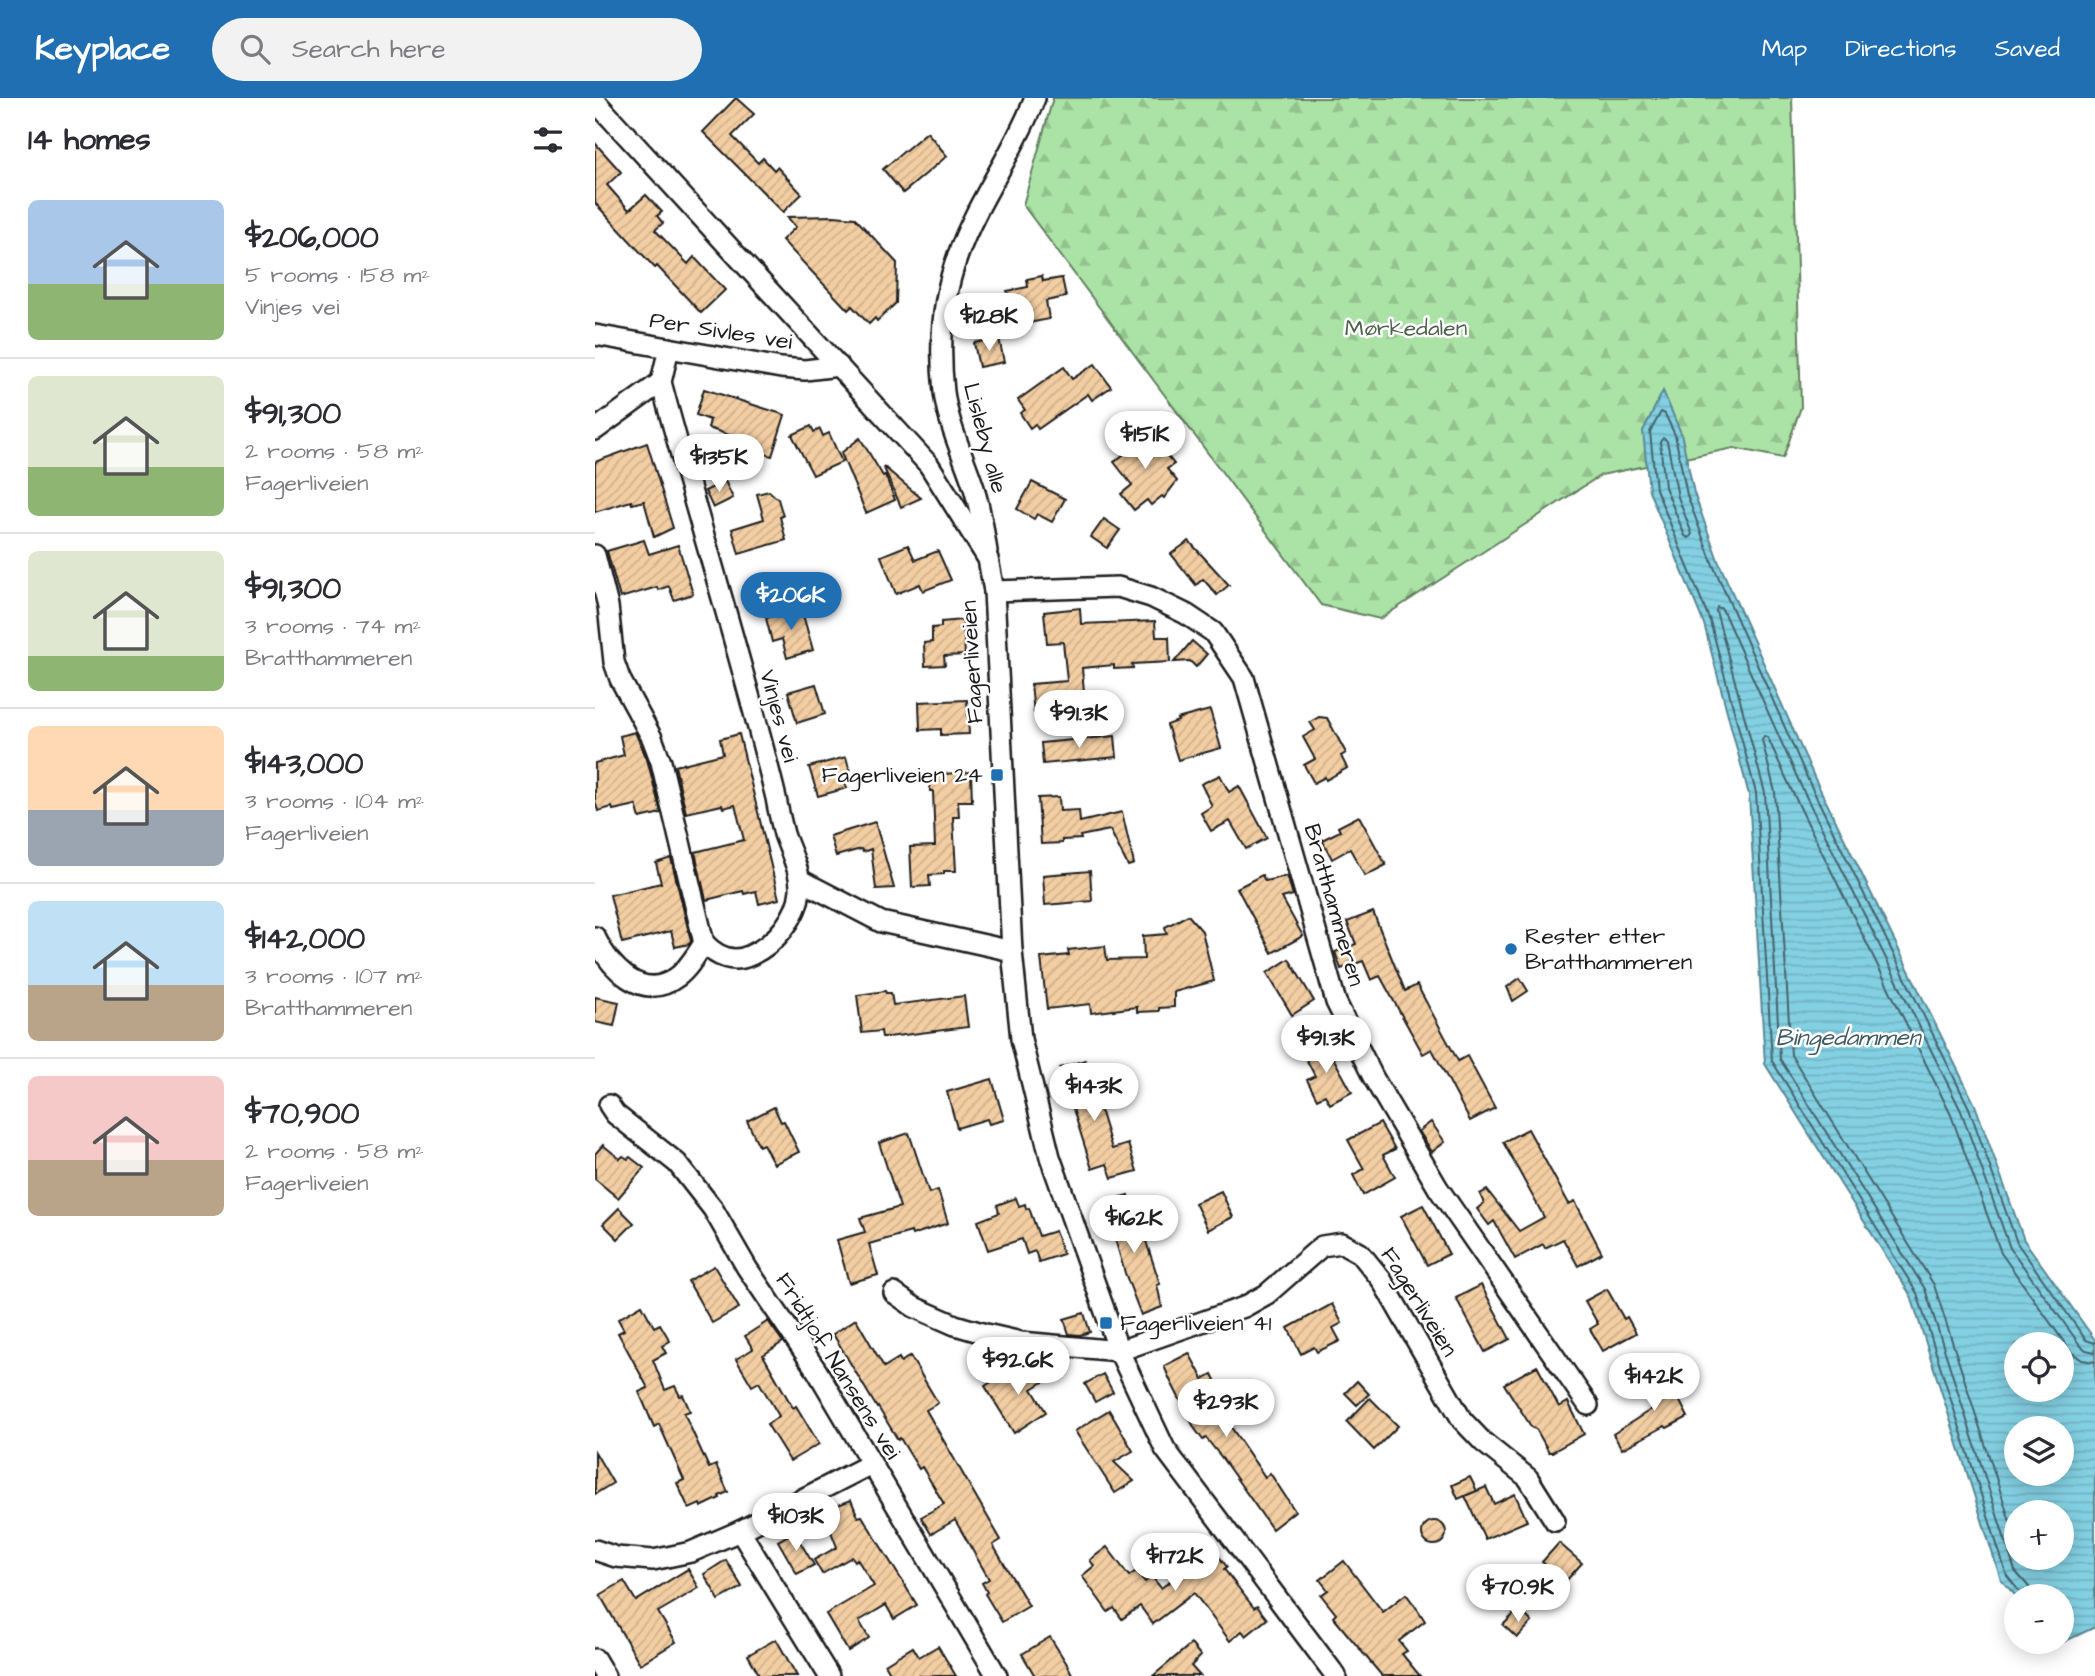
<!DOCTYPE html>
<meta charset="utf-8">
<style>
body{margin:0;font-family:"Architects Daughter",sans-serif;background:#f2f2f3;color:#2b2b33;height:100vh;display:flex;flex-direction:column;font-size:26px;white-space:nowrap}
*{box-sizing:border-box;margin:0}
p{font-size:23px;color:#7c7c81}
.icon{flex:none;width:38px;height:38px;fill:none;stroke:currentColor;stroke-width:2;stroke-linecap:round;stroke-linejoin:round}
.map{position:relative;flex:1;overflow:hidden}
.sheet{display:flex;flex-direction:column;background:#fff;width:595px}
.sheet>*{flex:none}
.controls{position:absolute;left:1409px;top:1234px;display:grid;gap:14px}
.controls a{display:grid;place-items:center;width:70px;height:70px;border-radius:50%;background:#fff;box-shadow:0 4px 18px #0003;font-size:35px}
.price{position:absolute;translate:-50% -60px;padding:0 16px;border-radius:24px;background:#fff;color:#222;font-size:23px;line-height:46px;filter:drop-shadow(0 2px 4px #0008)}
.price::after{content:'';position:absolute;left:50%;top:42px;width:21px;height:16px;margin-left:-10px;background:inherit;clip-path:polygon(0 0,100% 0,50% 100%)}
.price.active{background:#1f6fb2;color:#fff}
ul{padding:0;list-style:none}
li{display:flex;align-items:center;gap:21px;height:175px;padding:0 28px}
li+li{border-top:2px solid #e1e1e2}
li span{display:grid;place-items:center;flex:none;width:196px;height:140px;border-radius:10px;color:#555}
li>.icon{margin-inline-start:auto}
span .icon{width:84px;height:84px;fill:#fffc;stroke-width:1}
li b{font-size:30px}
h2{display:flex;justify-content:space-between;align-items:center;height:84px;padding:0 28px;font-size:30px}
header{display:flex;align-items:center;gap:42px;box-sizing:border-box;height:98px;padding:0 35px;background:#1f6fb2;color:#fff}
header strong{font-size:33px}
nav{display:flex;gap:38px;margin-inline-start:auto;font-size:24px}
.search{width:490px;height:63px;background:#f2f2f3;display:flex;align-items:center;gap:18px;box-sizing:border-box;padding:0 24px;border-radius:38px;color:#7c7c81;font-size:26px}
main{display:flex;flex:1;min-height:0}
.map>svg:first-child{display:block}
</style>
<header>
<strong>Keyplace</strong>
<div class="search"><svg class="icon" aria-label="search" viewBox="0 0 24 24"><circle cx="10" cy="10" r="6"/><path d="M15 15l6 6"/></svg>Search here</div>
<nav><a>Map</a><a>Directions</a><a>Saved</a></nav>
</header>
<main>
<section class="sheet">
<h2>14 homes<svg class="icon" aria-label="filters" viewBox="0 0 24 24"><path d="M4 7h16M4 17h16"/><circle cx="9" cy="7" r="2"/><circle cx="15" cy="17" r="2"/></svg></h2>
<ul>
<li><span style="background:linear-gradient(#a9c7e8 60%,#8fb573 0)"><svg class="icon" aria-label="home" viewBox="0 0 24 24"><path d="M3 11l9-7 9 7M6 9v11h12V9"/></svg></span><div><b>$206,000</b><p>5 rooms · 158 m²</p><p>Vinjes vei</p></div></li>
<li><span style="background:linear-gradient(#dfe7d0 65%,#8fb573 0)"><svg class="icon" aria-label="home" viewBox="0 0 24 24"><path d="M3 11l9-7 9 7M6 9v11h12V9"/></svg></span><div><b>$91,300</b><p>2 rooms · 58 m²</p><p>Fagerliveien</p></div></li>
<li><span style="background:linear-gradient(#dfe7d0 75%,#8fb573 0)"><svg class="icon" aria-label="home" viewBox="0 0 24 24"><path d="M3 11l9-7 9 7M6 9v11h12V9"/></svg></span><div><b>$91,300</b><p>3 rooms · 74 m²</p><p>Bratthammeren</p></div></li>
<li><span style="background:linear-gradient(#ffd9b3 60%,#9aa5b1 0)"><svg class="icon" aria-label="home" viewBox="0 0 24 24"><path d="M3 11l9-7 9 7M6 9v11h12V9"/></svg></span><div><b>$143,000</b><p>3 rooms · 104 m²</p><p>Fagerliveien</p></div></li>
<li><span style="background:linear-gradient(#bfe0f5 60%,#b9a48a 0)"><svg class="icon" aria-label="home" viewBox="0 0 24 24"><path d="M3 11l9-7 9 7M6 9v11h12V9"/></svg></span><div><b>$142,000</b><p>3 rooms · 107 m²</p><p>Bratthammeren</p></div></li>
<li><span style="background:linear-gradient(#f6c9c9 60%,#b9a48a 0)"><svg class="icon" aria-label="home" viewBox="0 0 24 24"><path d="M3 11l9-7 9 7M6 9v11h12V9"/></svg></span><div><b>$70,900</b><p>2 rooms · 58 m²</p><p>Fagerliveien</p></div></li>
</ul>
</section>
<div class="map">
<svg width="1500" height="1578" viewBox="0 0 1500 1578">
<defs>
<pattern id="forest-firs" width="22" height="20" patternUnits="userSpaceOnUse" patternTransform="scale(1.75)"><rect width="22" height="20" fill="#abe3a6"/><path d="M5 1l3.5 6h-7zM16 11l3.5 6h-7z" fill="#93c28e"/></pattern>
<pattern id="water-rules" width="6" height="5" patternUnits="userSpaceOnUse" patternTransform="scale(1.75)"><rect width="6" height="5" fill="#83d0e3"/><path d="M0 2.5h6" fill="none" stroke="#71b2c2"/></pattern>
<pattern id="building-hatch" width="6" height="6" patternUnits="userSpaceOnUse" patternTransform="scale(1.75)"><rect width="6" height="6" fill="#f3cea3"/><path d="M-1 1l2-2M0 6l6-6M5 7l2-2" fill="none" stroke="#d0b08c"/></pattern>
</defs>
<rect width="100%" height="100%" fill="#fff"/>
<filter id="ink" filterUnits="userSpaceOnUse"><feTurbulence type="fractalNoise" baseFrequency=".0143" numOctaves="2"/><feDisplacementMap in="SourceGraphic" scale="14" xChannelSelector="R" yChannelSelector="G"/><feConvolveMatrix kernelMatrix="1 2 1 2 8 2 1 2 1" color-interpolation-filters="sRGB"/></filter>
<g filter="url(#ink)">
<path fill="url(#forest-firs)" stroke="#648061" stroke-width="2" d="M458,0H1197L1206,309L1188,360L1139,350L1006,377L785,521L726,507L428,107Z"/>
<path fill="url(#water-rules)" stroke="#5a8893" stroke-width="2" fill-rule="evenodd" d="M1068,293L1086,335L1099,395L1124,465L1220,681L1380,1007L1429,1142L1500,1242V1529L1464,1546L1462,1544H1466V1498H1421L1406,1482L1316,1198L1170,966L1154,697L1109,526L1054,393L1048,333ZM1421,1246H1466V1292H1421ZM1421,1330H1466V1376H1421ZM1421,1414H1466V1460H1421Z"/>
<g fill="none" stroke-linecap="round" stroke-linejoin="round">
<g stroke="#45646c" stroke-width="2">
<path d="M1068,340L1072,343L1083,399L1097,436L1094,440L1090,438L1070,389L1065,344Z"/>
<path d="M1421,1442L1339,1187L1196,957L1180,694L1167,642L1169,638L1173,640L1197,693L1356,1017L1406,1155L1476,1254L1487,1262L1500,1264"/>
<path d="M1428,1498L1412,1478L1322,1195L1177,963L1161,695L1115,523L1061,391L1055,334L1066,314L1070,316L1080,337L1092,397L1118,467L1214,684L1374,1010L1422,1145L1491,1242L1500,1245"/>
<path d="M1437,1498L1434,1489L1420,1473L1330,1191L1185,961L1170,695L1121,513L1122,509L1127,511L1206,688L1366,1013L1415,1150L1485,1247L1491,1252L1500,1254"/>
</g>
</g>
<g fill="url(#building-hatch)" stroke="#1c1c1c" stroke-width="2">
<path d="M141,0L159,16L137,38L163,65L168,60L179,72L182,69L207,96L188,114L108,34Z"/>
<path d="M332,34L352,58L308,95L288,71Z"/>
<path d="M0,45L26,74L12,87L34,112L51,97L67,114L62,118L68,125L60,132L93,166L99,159L130,192L106,215L62,168L60,170L0,105Z"/>
<path d="M239,118L260,120L302,165L301,205L282,223L280,220L274,226L257,208L253,212L187,142L201,129L192,119Z"/>
<path d="M447,178L448,183L467,180L471,199L451,203L454,221L419,228L412,193L433,189L432,181Z"/>
<path d="M404,240L409,264L384,269L379,245Z"/>
<path d="M500,266L516,289L497,302L493,296L443,331L440,326L435,330L425,315L430,312L423,302L469,269L477,281Z"/>
<path d="M109,291L190,317L177,358L159,353L161,346L113,330L115,322L101,317Z"/>
<path d="M216,328L219,334L225,331L228,338L234,335L247,364L218,377L197,337Z"/>
<path d="M550,331L579,366L572,371L582,383L569,400L567,398L556,407L552,402L539,412L526,396L537,387L519,364L529,356L525,351Z"/>
<path d="M265,340L288,378L290,377L300,402L271,415L246,355Z"/>
<path d="M52,345L78,430L59,439L49,403L37,406L36,403L0,414V364Z"/>
<path d="M288,368L326,400L306,409Z"/>
<path d="M130,383L138,400L118,410L110,393Z"/>
<path d="M437,384L470,401L457,424L442,416L439,421L422,411Z"/>
<path d="M174,393L183,401L188,418L185,419L191,442L144,456L137,431L169,421L162,396Z"/>
<path d="M509,421L525,432L512,450L496,439Z"/>
<path d="M49,442L54,456L83,447L98,496L79,502L74,488L63,492L62,489L25,500L12,453Z"/>
<path d="M594,443L634,487L622,497L608,481L601,487L576,456Z"/>
<path d="M313,447L320,462L343,453L356,482L328,493L325,486L301,496L286,458Z"/>
<path d="M206,510L218,552L192,560L187,541L177,544L171,520Z"/>
<path d="M485,510L486,526L560,523L561,539H574L575,564L537,566L538,570L519,571V567L487,570L490,607L455,610V614L439,615L436,586L472,583L468,544L452,545L449,514Z"/>
<path d="M368,522L370,557L349,558L350,567L330,568L329,545L337,544V530L346,529V524Z"/>
<path d="M597,543L612,556L601,569L595,563L579,564Z"/>
<path d="M221,586L230,616L202,625L193,594Z"/>
<path d="M372,602L374,636L346,637V631L325,632L324,604Z"/>
<path d="M615,612L626,650L583,662L572,627L583,623L582,621Z"/>
<path d="M724,619L732,620L751,655L746,658L752,670L731,682L730,679L719,685L709,667L720,661L708,639L720,632L715,624Z"/>
<path d="M40,634L52,661L66,715L45,720L41,707L18,712L17,709L3,713L0,703V665L29,657L25,638Z"/>
<path d="M144,636L184,801L164,806L161,793L149,796L148,793L111,802L100,754L149,742L140,707L128,710L127,707L91,715L80,668L128,656L125,641Z"/>
<path d="M520,638L522,659L448,666L446,645Z"/>
<path d="M251,659L256,677L248,679L252,690L223,698L214,669Z"/>
<path d="M376,674L377,703H363L364,719H358L361,773H349V776L334,777L335,788L317,789L315,749L340,748L338,693H335L334,677Z"/>
<path d="M625,677L634,694L644,688L672,740L651,751L635,723L616,733L606,715L617,708L606,686Z"/>
<path d="M464,699L465,713L484,712L485,724L527,714L539,766L533,768L515,732L485,738L486,741L467,742V745L446,746L443,700Z"/>
<path d="M764,718L791,767L770,778L755,751L737,761L727,742L745,733L743,729Z"/>
<path d="M280,724L287,748L299,790L281,791L276,751L268,754L266,751L241,758L235,738Z"/>
<path d="M76,760L96,843L94,846L80,849L76,833L27,845L15,797L66,785L61,765Z"/>
<path d="M495,773L497,803L450,807L448,777Z"/>
<path d="M667,777L670,783L692,778L698,797L687,800L708,838L677,855L642,790Z"/>
<path d="M778,814L810,893L822,887L863,963L872,958L900,1010L875,1023L837,951L828,956L785,878L776,882L768,863L746,871L740,854L761,846L752,824Z"/>
<path d="M593,817L607,833L619,883L579,894V909L564,910V913L542,914V909L496,915L495,906L452,911L446,860L474,857L473,852L510,848L512,862L549,861L548,838L572,836L570,829Z"/>
<path d="M694,861L719,903L697,917L672,875Z"/>
<path d="M925,880L933,893L918,903L912,889Z"/>
<path d="M290,893L291,895H296L298,907L369,898L373,929L293,939H287L286,933L267,935L262,897Z"/>
<path d="M0,899L24,904L19,928L0,924Z"/>
<path d="M730,945L757,994L735,1006L730,997L722,1001L712,982L720,978L709,957Z"/>
<path d="M490,962L517,1051L533,1046L542,1073L517,1080L512,1066L497,1071L465,970Z"/>
<path d="M397,981L409,1022L394,1026L392,1021L362,1030L352,994Z"/>
<path d="M179,1009L186,1024L189,1023L204,1054L179,1066L168,1046L164,1048L152,1023Z"/>
<path d="M836,1024L850,1044L837,1054L824,1033Z"/>
<path d="M785,1025L800,1051L788,1057L800,1079L768,1097L758,1077L769,1071L753,1042Z"/>
<path d="M933,1031L974,1106L980,1103L1007,1155L983,1168L968,1141L950,1150L948,1146L920,1161L899,1123L894,1127L882,1111L889,1105L885,1096L892,1092L924,1133L949,1119L908,1044Z"/>
<path d="M314,1035L334,1095L343,1092L353,1125L317,1137L316,1134L274,1146L283,1177L254,1185L242,1142L270,1134L265,1120L305,1109L284,1045Z"/>
<path d="M8,1047L25,1061L28,1058L33,1061L35,1059L49,1070L23,1100L0,1081V1056Z"/>
<path d="M626,1093L638,1119L613,1132L600,1105Z"/>
<path d="M533,1097L544,1133L547,1131L565,1186L562,1187L567,1209L546,1217L530,1175L509,1104Z"/>
<path d="M421,1100L424,1108L430,1106L431,1111L434,1110L444,1138L460,1133L468,1156L444,1164L440,1153L432,1156L427,1141L393,1152L383,1123L404,1115L402,1107Z"/>
<path d="M828,1107L854,1156L832,1167L806,1118Z"/>
<path d="M24,1110L39,1125L23,1141L8,1126Z"/>
<path d="M119,1168L144,1210L117,1225L93,1183Z"/>
<path d="M886,1187L915,1241L890,1254L861,1200Z"/>
<path d="M1012,1191L1029,1221L1032,1219L1041,1235L1008,1253L995,1231L1003,1226L990,1203Z"/>
<path d="M737,1206L747,1225L738,1230L745,1243L722,1254L719,1249L706,1256L693,1230Z"/>
<path d="M47,1207L59,1229L65,1226L75,1243L67,1248L71,1255L58,1262L70,1292L80,1288L85,1298L88,1297L95,1313L89,1315L114,1370L121,1367L133,1394L124,1398L125,1400L106,1409L105,1406L94,1411L82,1385L89,1382L64,1326L59,1329L44,1294L53,1290L23,1235L29,1232L23,1221Z"/>
<path d="M489,1215L495,1234L485,1237L474,1236L469,1221Z"/>
<path d="M261,1221L289,1269L304,1260L306,1264L315,1258L343,1305L331,1312L406,1442L398,1447L434,1508L407,1524L390,1496L392,1494L387,1485L394,1481L360,1422L336,1436L326,1419L349,1406L327,1369L324,1371L305,1340L303,1342L283,1309L282,1310L238,1236Z"/>
<path d="M173,1223L188,1244L168,1257L198,1310L201,1308L224,1346L195,1363L172,1326L184,1318L164,1284L157,1288L141,1261L158,1251L150,1238Z"/>
<path d="M594,1255L608,1281L617,1276L625,1292L615,1298L670,1379L675,1375L700,1413L677,1431L627,1360L611,1340L608,1342L600,1331L575,1282L569,1268Z"/>
<path d="M942,1268L964,1309L973,1304L989,1336L957,1354H954L941,1331L937,1330L909,1286Z"/>
<path d="M420,1269L426,1279L441,1269L450,1283L437,1291L451,1314L419,1335L390,1288Z"/>
<path d="M1070,1274L1093,1319L1072,1330L1070,1328L1027,1351L1018,1336L1060,1309L1048,1286Z"/>
<path d="M508,1276L518,1294L500,1304L490,1286Z"/>
<path d="M762,1283L774,1296L762,1307L750,1295Z"/>
<path d="M775,1300L803,1328L779,1352L752,1324Z"/>
<path d="M514,1312L538,1353L519,1364L539,1383L520,1395L480,1333Z"/>
<path d="M0,1354L18,1385L0,1396Z"/>
<path d="M875,1379L882,1393L863,1401L857,1387Z"/>
<path d="M891,1389L899,1406L920,1396L932,1423L890,1441L870,1398Z"/>
<path d="M256,1402L263,1419L267,1418L322,1507L299,1521L291,1507L264,1523L274,1540L253,1553L231,1516L279,1488L262,1461L260,1463L257,1459L227,1476L219,1462L242,1449L228,1413Z"/>
<circle cx="839" cy="1435" r="12"/>
<path d="M199,1434L219,1467L202,1476L183,1443Z"/>
<path d="M964,1445L987,1465L970,1484L947,1464Z"/>
<path d="M512,1449L534,1478L541,1473L550,1484L557,1479L566,1490L619,1452L632,1469L629,1471L659,1510L662,1508L672,1521L651,1538L647,1533L635,1543L599,1495L558,1526L545,1508L527,1521L519,1510L513,1514L487,1478L499,1468L495,1462Z"/>
<path d="M131,1462L147,1489L124,1502L109,1476Z"/>
<path d="M749,1463L788,1514L811,1496L823,1512L830,1523L804,1543L812,1553L807,1556L825,1578H787L738,1519L741,1516L726,1497L733,1492L725,1482Z"/>
<path d="M93,1471L104,1490L63,1514L81,1544L45,1566L5,1497L29,1483L41,1503Z"/>
<path d="M924,1511L937,1524L922,1540L908,1527Z"/>
<path d="M455,1539L472,1566L478,1578H440L427,1556Z"/>
<path d="M181,1541L202,1578H165L153,1557Z"/>
<path d="M596,1546L606,1558L596,1568L605,1578H558Z"/>
<path d="M343,1548L361,1578H297L290,1566L318,1549L324,1559Z"/>
</g>
<g fill="none" stroke-linecap="round" stroke-linejoin="round">
<defs>
<g id="street">
<path d="M0,3L334,367L393,461L399,493L417,853L426,941L455,1059L524,1253L570,1351L741,1578"/>
<path d="M0,237L186,270L210,272L244,268"/>
<path d="M0,332L66,284"/>
<path d="M392,453C389,431 385,411 379,390C369,359 353,327 349,294C344,249 347,200 363,157C382,103 419,55 440,0"/>
<path d="M0,457L13,508L19,564L25,581L57,640L66,664L109,845C122,859 138,866 156,857C180,846 203,819 205,792C206,773 195,754 189,736C186,724 183,712 181,700C147,560 103,423 66,284L74,250"/>
<path d="M399,493L523,489L556,499L591,516L618,534L649,580L741,904L778,979L843,1090L993,1307"/>
<path d="M205,782L286,824L417,853"/>
<path d="M0,839C14,868 47,906 82,879C93,871 101,857 109,845"/>
<path d="M14,1007L20,1016L82,1065L118,1111L152,1170L222,1273L402,1578"/>
<path d="M299,1195L319,1209L360,1227L391,1236L426,1244L524,1253L649,1209L672,1196L727,1148L747,1145L765,1155L786,1181L867,1322L888,1344L933,1380L960,1423"/>
<path d="M145,1433L234,1578"/>
<path d="M0,1452L21,1459L58,1462L96,1454L145,1433L276,1366"/>
<path d="M0,1561L10,1578"/>
</g>
</defs>
<use href="#street" stroke="#1c1c1c" stroke-width="24"/>
<use href="#street" stroke="#fff" stroke-width="19"/>
</g>
</g>
<g fill="#1f6fb2" stroke="#fff" stroke-width="2.5">
<rect x="395" y="670" width="14" height="14" rx="3.5"/>
<circle cx="916" cy="851" r="7"/>
<rect x="504" y="1218" width="14" height="14" rx="3.5"/>
</g>
<g text-anchor="middle" dominant-baseline="central" stroke-width="5" stroke-linejoin="round" paint-order="stroke">
<g font-size="23" fill="#4e624c" stroke="#fff">
<text x="811" y="230">Mørkedalen</text>
</g>
<g font-size="23" fill="#1c1c1c" stroke="#fff">
<text transform="translate(126 233) rotate(9)">Per Sivles vei</text>
<text transform="translate(390 340) rotate(75)">Lisleby alle</text>
<text transform="translate(377 564) rotate(-93)">Fagerliveien</text>
<text transform="translate(184 618) rotate(75)">Vinjes vei</text>
<text transform="translate(739 807) rotate(74)">Bratthammeren</text>
<text transform="translate(824 1204) rotate(58)">Fagerliveien</text>
<text transform="translate(243 1268) rotate(58)">Fridtjof Nansens vei</text>
</g>
<g font-size="23" fill="#1c1c1c" stroke="#fff" text-anchor="start">
<text x="388" y="677" text-anchor="end">Fagerliveien 24</text>
<text x="930" y="838">Rester etter<tspan x="930" dy="26">Bratthammeren</tspan></text>
<text x="525" y="1225">Fagerliveien 41</text>
</g>
<g font-size="24" font-style="italic" fill="#405b62" stroke="#fff">
<text x="1253" y="940">Bingedammen</text>
</g>
</g>
</svg>
<div class="controls">
<a><svg class="icon" aria-label="locate" viewBox="0 0 24 24"><circle cx="12" cy="12" r="6"/><path d="M12 2v4M12 18v4M2 12h4M18 12h4"/></svg></a>
<a><svg class="icon" aria-label="layers" viewBox="0 0 24 24"><path d="M12 4l9 5-9 5-9-5zM3 14l9 5 9-5"/></svg></a>
<a>+</a>
<a>−</a>
</div>
<b class="price" style="left:394px;top:255px">$128K</b>
<b class="price" style="left:550px;top:373px">$151K</b>
<b class="price" style="left:124px;top:396px">$135K</b>
<b class="price active" style="left:196px;top:534px">$206K</b>
<b class="price" style="left:484px;top:652px">$91.3K</b>
<b class="price" style="left:731px;top:977px">$91.3K</b>
<b class="price" style="left:499px;top:1025px">$143K</b>
<b class="price" style="left:539px;top:1157px">$162K</b>
<b class="price" style="left:423px;top:1299px">$92.6K</b>
<b class="price" style="left:1059px;top:1315px">$142K</b>
<b class="price" style="left:631px;top:1341px">$293K</b>
<b class="price" style="left:201px;top:1455px">$103K</b>
<b class="price" style="left:580px;top:1495px">$172K</b>
<b class="price" style="left:923px;top:1526px">$70.9K</b>
</div>
</main>
